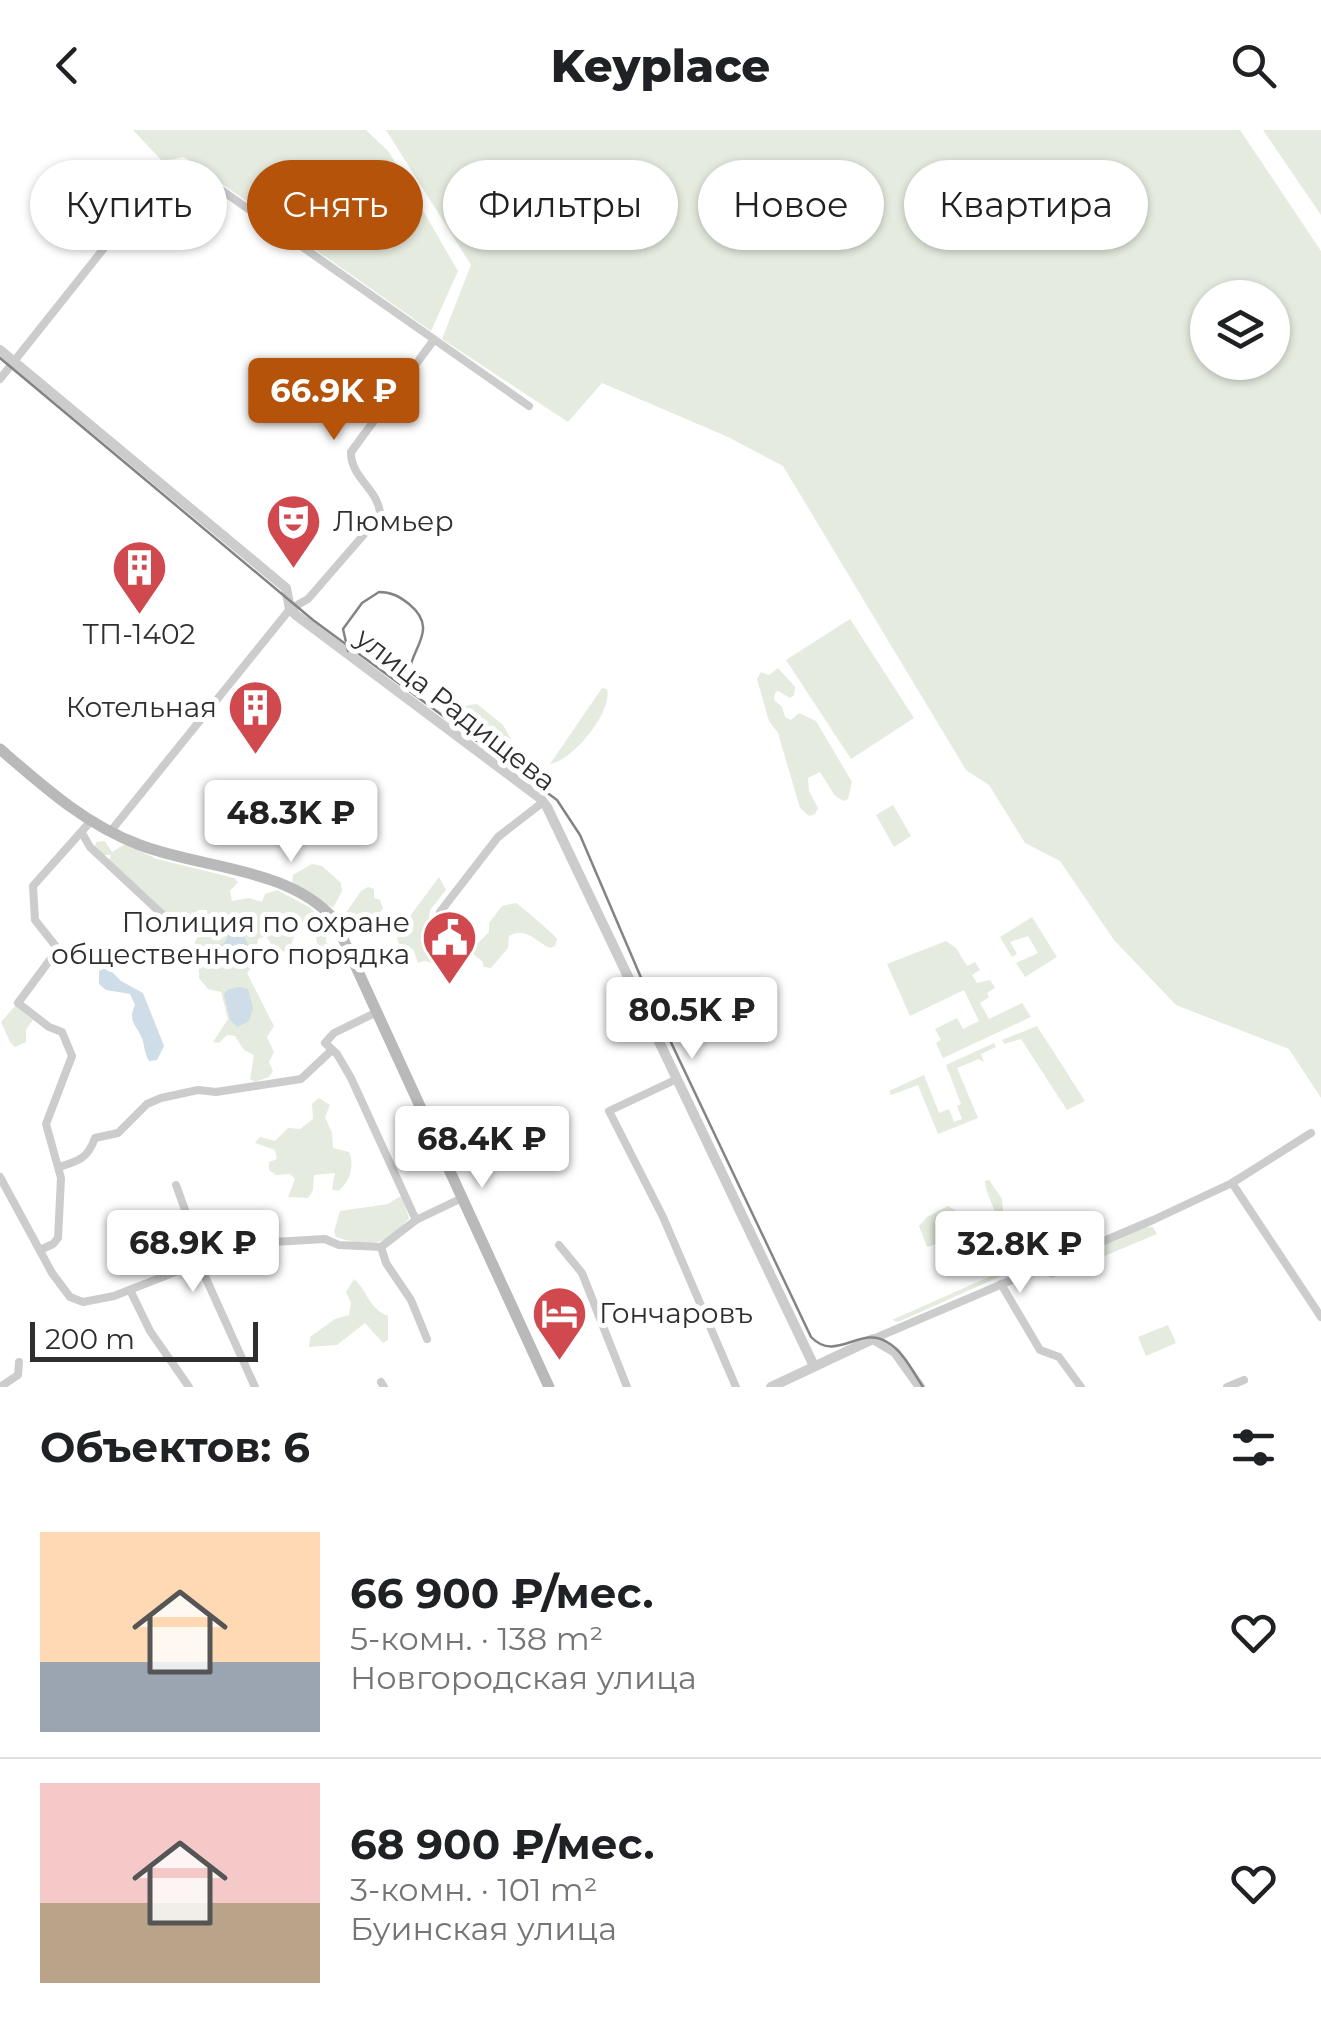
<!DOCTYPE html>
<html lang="ru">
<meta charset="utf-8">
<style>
body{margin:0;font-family:Montserrat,sans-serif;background:#f6f6f6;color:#202124;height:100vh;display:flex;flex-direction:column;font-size:38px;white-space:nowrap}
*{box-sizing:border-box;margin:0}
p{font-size:32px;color:#757577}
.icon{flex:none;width:55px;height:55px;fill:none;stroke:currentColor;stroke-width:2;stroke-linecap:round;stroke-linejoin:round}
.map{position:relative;height:1257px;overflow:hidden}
.side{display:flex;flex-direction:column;background:#fff;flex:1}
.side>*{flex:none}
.top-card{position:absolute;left:30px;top:30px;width:1262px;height:90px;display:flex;gap:20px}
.fabs{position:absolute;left:1190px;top:150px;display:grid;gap:20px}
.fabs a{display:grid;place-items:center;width:100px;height:100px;border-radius:50%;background:#fff;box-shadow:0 2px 8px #0004;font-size:50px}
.scale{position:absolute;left:30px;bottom:25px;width:228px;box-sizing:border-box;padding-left:10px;border:5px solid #2f2f2f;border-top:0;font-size:28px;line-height:35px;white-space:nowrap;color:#2f2f2f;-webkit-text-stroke:8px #fff;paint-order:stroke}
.price{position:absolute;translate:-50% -85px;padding:0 22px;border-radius:10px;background:#fff;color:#222;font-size:32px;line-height:65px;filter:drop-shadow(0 2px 5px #0008)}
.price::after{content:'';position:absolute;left:50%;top:60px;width:30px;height:22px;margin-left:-15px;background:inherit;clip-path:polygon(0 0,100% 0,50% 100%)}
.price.selected{background:#b45309;color:#fff}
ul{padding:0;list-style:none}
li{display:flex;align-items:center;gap:30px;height:250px;padding:0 40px}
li+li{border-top:2px solid #e0e0e0}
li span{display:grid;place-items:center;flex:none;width:280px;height:200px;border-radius:0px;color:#555}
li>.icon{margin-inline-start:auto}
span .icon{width:120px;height:120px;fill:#fffc;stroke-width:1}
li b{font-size:42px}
h2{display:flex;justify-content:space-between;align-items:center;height:120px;padding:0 40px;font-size:42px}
.tag{padding:0 35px;border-radius:45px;background:#fff;box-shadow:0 2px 8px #0004;font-size:35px;line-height:90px}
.tag.selected{background:#b45309;color:#fff}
header{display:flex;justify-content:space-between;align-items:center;height:130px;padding:0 40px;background:#fff;font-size:45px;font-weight:800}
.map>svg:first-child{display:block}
</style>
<header><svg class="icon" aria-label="back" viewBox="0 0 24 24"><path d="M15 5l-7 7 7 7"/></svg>Keyplace<svg class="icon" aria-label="search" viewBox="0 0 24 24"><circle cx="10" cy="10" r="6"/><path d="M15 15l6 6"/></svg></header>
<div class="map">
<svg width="1321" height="1257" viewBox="0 0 1321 1257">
<rect width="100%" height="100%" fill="#fff"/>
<g fill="#e5ebdf" fill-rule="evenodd">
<path d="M133,0H366L389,22L458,141L431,201L184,27L162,31Z"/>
<path d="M386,0H1240L1321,121V968L1289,919L1176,875L1114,810L1060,731L1025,713L989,655L966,640L783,336L728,307L602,253L568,292L442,209L471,135ZM1208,168H1272V232H1208Z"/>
<path d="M1263,0H1321V85Z"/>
<path d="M850,489L914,588L851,629L786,530Z"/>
<path d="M778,538L795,557L794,565L790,568L778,561L775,563L774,570L782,577L785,587L791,590L799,583L816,591L852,652L848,669L844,671L835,666L820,642L808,648L809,661L818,678L815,684L809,686L800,678L778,603L769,591L757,549L761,542L769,545Z"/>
<path d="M602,558L607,559C613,582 572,631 550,634Z"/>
<path d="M454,571L464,576L477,574L503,595L511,609L506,623H501L451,586L448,577Z"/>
<path d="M893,675L911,706L894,717L876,685Z"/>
<path d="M105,711L112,722L125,714L157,729L234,748L238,752L230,761L232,771L249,768L262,772L265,764L277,760L309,777L326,793V812L334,822L342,820L344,822L339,834L298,835L295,827L304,821L319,826L316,807L304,795L298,798L288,822L275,820L266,806L258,809L255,833L247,843L274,896L267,907L274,922L269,932L273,941L269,947L255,952L250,949L254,925L244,920L235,906L227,905L219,913L213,912L228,889L221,862L208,859L199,848C201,834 188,819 198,807L211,806L215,798L207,789V780H199L179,793L173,790L109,731L111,725H101L95,719L96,712Z"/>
<path d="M312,734L322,736L341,753L342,761L333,778L292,753L293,745Z"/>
<path d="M439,747L446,760L430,780L429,788C439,795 469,814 478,813L489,802V793L502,776L516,773C522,777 555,805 557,809L555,816L550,818C535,811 526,796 509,806L508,818L491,838L484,837L482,831L451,807L433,833L424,831L418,833L413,819H401L397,809L399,801Z"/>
<path d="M368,757L374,759V768L380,770L383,778L374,791L355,804L348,800L345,784L361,761Z"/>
<path d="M1032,787L1057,827L1025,847L1016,833L1038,823L1028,806L1010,812L1017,824L1012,827L1000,807Z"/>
<path d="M946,811L956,818L967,836L975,832L980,840L972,845L977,853L990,850L995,858L987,863L989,867L980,873L989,889L1022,873L1031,887L943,928L936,913L941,910L935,899L957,888L963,899L979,891L964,860L910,886L887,834Z"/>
<path d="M15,876L33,890L26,900V912L15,917L10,912L1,892Z"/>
<path d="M1037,896L1085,971L1067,980L1021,909L1004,914L1002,910Z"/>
<path d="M994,913L996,917L981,924L984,932L979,929L957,938L978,988L938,1004L918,955L891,965L889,961L924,945L939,983L949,979L954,992L962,989L957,976L961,974L946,935Z"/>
<path d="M319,968L330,975L325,987L332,1003L333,1018L349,1022C355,1035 350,1053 338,1061L332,1059L335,1043L314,1045L313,1060L308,1068L288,1067L295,1049L290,1044L276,1045L269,1040V1032L277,1029L275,1020L255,1013L260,1007L275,1011L288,998L300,999L313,989L312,974Z"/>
<path d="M989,1050L1002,1069L1003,1080L1015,1093L1019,1117L1015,1122C1011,1116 984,1062 985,1051Z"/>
<path d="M399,1067H402L409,1088C384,1117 371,1118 336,1107L334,1102L340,1081L388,1074Z"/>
<path d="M948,1076L955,1080L968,1116L961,1120L965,1135L952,1143L948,1142V1136L936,1114L927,1117L919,1096L927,1087Z"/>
<path d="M1144,1097H1153L1157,1104L1052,1148L1037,1141Z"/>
<path d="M1000,1142L1002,1144L999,1147L898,1192L892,1190Z"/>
<path d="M354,1149C368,1161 368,1178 388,1186V1210L383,1213L365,1193L337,1215L309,1217L310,1207L335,1189L349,1185L351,1173L346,1162Z"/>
<path d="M1168,1195L1176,1213L1146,1226L1138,1207Z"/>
</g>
<g fill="#cedde8">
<path d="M238,790L242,791L241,802C251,815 253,826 237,837L213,827L211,822L225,812L233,794Z"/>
<path d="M107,837L121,851L143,863L164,916L157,930L149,931C144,923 145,915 141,906C135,894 128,890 135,875L130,864L106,860L99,854V841Z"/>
<path d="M238,857L248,859L253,878L249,891L237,897L230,890L224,864L227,860Z"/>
</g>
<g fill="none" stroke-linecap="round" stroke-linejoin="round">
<g stroke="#ccc" stroke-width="8">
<path d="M0,249L155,54L173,39L187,36L529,276"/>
<path d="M110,702L290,479L308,469L380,386C381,361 350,348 351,322L433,211"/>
<path d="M82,703L90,717L164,786"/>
<path d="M440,782L498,707L543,672"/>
<path d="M377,882L334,903L325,913L337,924L351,948L416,1090"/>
<path d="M677,949L609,981L663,1087L736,1257"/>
<path d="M59,1037C79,1031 88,1028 95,1008L118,1003L147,974L161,968L198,960L216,962L301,949L332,920"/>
<path d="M0,1047L52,1143L70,1167L83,1172L114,1166L221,1124L273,1112L325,1109L339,1115L381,1117L416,1090L462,1068"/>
<path d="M1232,1053L1321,1187"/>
<path d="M176,1055L201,1124L203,1142L255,1257"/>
<path d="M559,1115L582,1143L627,1257"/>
<path d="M381,1117L386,1133L411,1170L427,1209"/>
<path d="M40,1120L53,1114L58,1108L61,1048L46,994L72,926L62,902L49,897L18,873L58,819L35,790L33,756L90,692"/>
<path d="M1001,1154L1040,1220L1059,1227L1081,1257"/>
<path d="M130,1160L150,1201L189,1257"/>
<path d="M873,1209L1153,1090L1232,1053L1311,1003"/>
<path d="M381,1252L384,1257"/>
<path d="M0,1257L18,1245L19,1232"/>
<path d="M1227,1257L1244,1250"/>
</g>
<g stroke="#ccc" stroke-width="10">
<path d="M0,220L286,458L290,479L296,485L540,668L547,677L814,1236"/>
<path d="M771,1257L873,1209L895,1222L920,1257"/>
</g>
<path stroke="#b9b9b9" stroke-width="11" d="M0,619C44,657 86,695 140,715C203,739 287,737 334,789L549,1257"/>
<g stroke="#848484" stroke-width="2.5">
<path d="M0,228L313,490L557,670L580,705L648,864L811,1207C836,1233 860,1195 887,1212C903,1221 913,1242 923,1257"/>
<path d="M348,521L343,499L362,473L379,462C391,462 399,466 409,474C448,506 391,527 416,564"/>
</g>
</g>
<defs>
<symbol id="theatre-pin" viewBox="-11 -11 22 30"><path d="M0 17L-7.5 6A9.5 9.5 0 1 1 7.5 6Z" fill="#cf494f" stroke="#fff"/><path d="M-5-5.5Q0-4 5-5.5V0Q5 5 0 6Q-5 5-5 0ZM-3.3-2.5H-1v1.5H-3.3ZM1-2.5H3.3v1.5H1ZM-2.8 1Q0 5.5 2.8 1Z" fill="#fff"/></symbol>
<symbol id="building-pin" viewBox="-11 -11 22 30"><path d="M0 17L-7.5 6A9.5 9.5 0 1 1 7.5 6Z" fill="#cf494f" stroke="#fff"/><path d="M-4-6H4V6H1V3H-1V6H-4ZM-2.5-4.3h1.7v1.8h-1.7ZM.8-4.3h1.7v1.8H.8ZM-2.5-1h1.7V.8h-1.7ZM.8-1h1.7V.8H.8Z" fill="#fff"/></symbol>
<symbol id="civic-pin" viewBox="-11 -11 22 30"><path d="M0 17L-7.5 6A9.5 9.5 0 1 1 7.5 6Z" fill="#cf494f" stroke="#fff"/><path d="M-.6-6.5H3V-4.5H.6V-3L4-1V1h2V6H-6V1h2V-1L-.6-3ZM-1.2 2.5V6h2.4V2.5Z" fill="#fff"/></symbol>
<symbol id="hotel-pin" viewBox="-11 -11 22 30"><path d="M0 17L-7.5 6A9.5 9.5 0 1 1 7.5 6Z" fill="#cf494f" stroke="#fff"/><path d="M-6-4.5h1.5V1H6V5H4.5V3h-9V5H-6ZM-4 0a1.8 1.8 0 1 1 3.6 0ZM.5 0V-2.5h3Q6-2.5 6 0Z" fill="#fff"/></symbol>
</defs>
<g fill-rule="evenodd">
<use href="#theatre-pin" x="262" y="360" width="63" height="86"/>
<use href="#building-pin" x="108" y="406" width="63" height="86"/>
<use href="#building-pin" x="224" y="546" width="63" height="86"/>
<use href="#civic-pin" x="418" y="776" width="63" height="86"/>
<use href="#hotel-pin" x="528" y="1152" width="63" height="86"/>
</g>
<g text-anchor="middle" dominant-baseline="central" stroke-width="10" stroke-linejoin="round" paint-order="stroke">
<g font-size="28" fill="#2f2f2f" stroke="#fff" text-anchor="start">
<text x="333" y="391">Люмьер</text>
<text x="139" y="504" text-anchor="middle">ТП-1402</text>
<text x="217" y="577" text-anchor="end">Котельная</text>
<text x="410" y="792" text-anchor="end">Полиция по охране<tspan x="410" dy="32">общественного порядка</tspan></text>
<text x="599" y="1183">Гончаровъ</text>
</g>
<g font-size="28" fill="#2f2f2f" stroke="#fff">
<text transform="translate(456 579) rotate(38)">улица Радищева</text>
</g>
</g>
</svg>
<div class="fabs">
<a><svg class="icon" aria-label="layers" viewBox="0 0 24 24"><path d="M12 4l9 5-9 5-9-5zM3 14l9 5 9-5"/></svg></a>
</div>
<div class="scale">200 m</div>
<b class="price selected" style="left:334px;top:313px">66.9K ₽</b>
<b class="price" style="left:291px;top:735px">48.3K ₽</b>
<b class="price" style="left:692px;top:932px">80.5K ₽</b>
<b class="price" style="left:482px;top:1061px">68.4K ₽</b>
<b class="price" style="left:193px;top:1165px">68.9K ₽</b>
<b class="price" style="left:1020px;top:1166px">32.8K ₽</b>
<div class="top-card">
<a class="tag">Купить</a>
<a class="tag selected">Снять</a>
<a class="tag">Фильтры</a>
<a class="tag">Новое</a>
<a class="tag">Квартира</a>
</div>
</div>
<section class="side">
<h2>Объектов: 6<svg class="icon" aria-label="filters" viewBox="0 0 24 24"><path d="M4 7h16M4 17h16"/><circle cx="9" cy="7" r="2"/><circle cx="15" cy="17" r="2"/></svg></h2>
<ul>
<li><span style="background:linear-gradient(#ffd9b3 65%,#9aa5b1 0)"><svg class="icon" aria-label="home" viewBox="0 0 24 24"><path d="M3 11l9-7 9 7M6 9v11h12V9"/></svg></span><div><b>66 900 ₽/мес.</b><p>5-комн. · 138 m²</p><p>Новгородская улица</p></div><svg class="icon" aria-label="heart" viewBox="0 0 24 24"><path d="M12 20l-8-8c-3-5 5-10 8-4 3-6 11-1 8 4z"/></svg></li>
<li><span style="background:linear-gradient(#f6c9c9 60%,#b9a48a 0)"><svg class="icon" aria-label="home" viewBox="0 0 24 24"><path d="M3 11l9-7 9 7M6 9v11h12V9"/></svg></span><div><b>68 900 ₽/мес.</b><p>3-комн. · 101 m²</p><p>Буинская улица</p></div><svg class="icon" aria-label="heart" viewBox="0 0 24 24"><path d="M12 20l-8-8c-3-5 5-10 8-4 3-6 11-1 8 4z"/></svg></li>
</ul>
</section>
